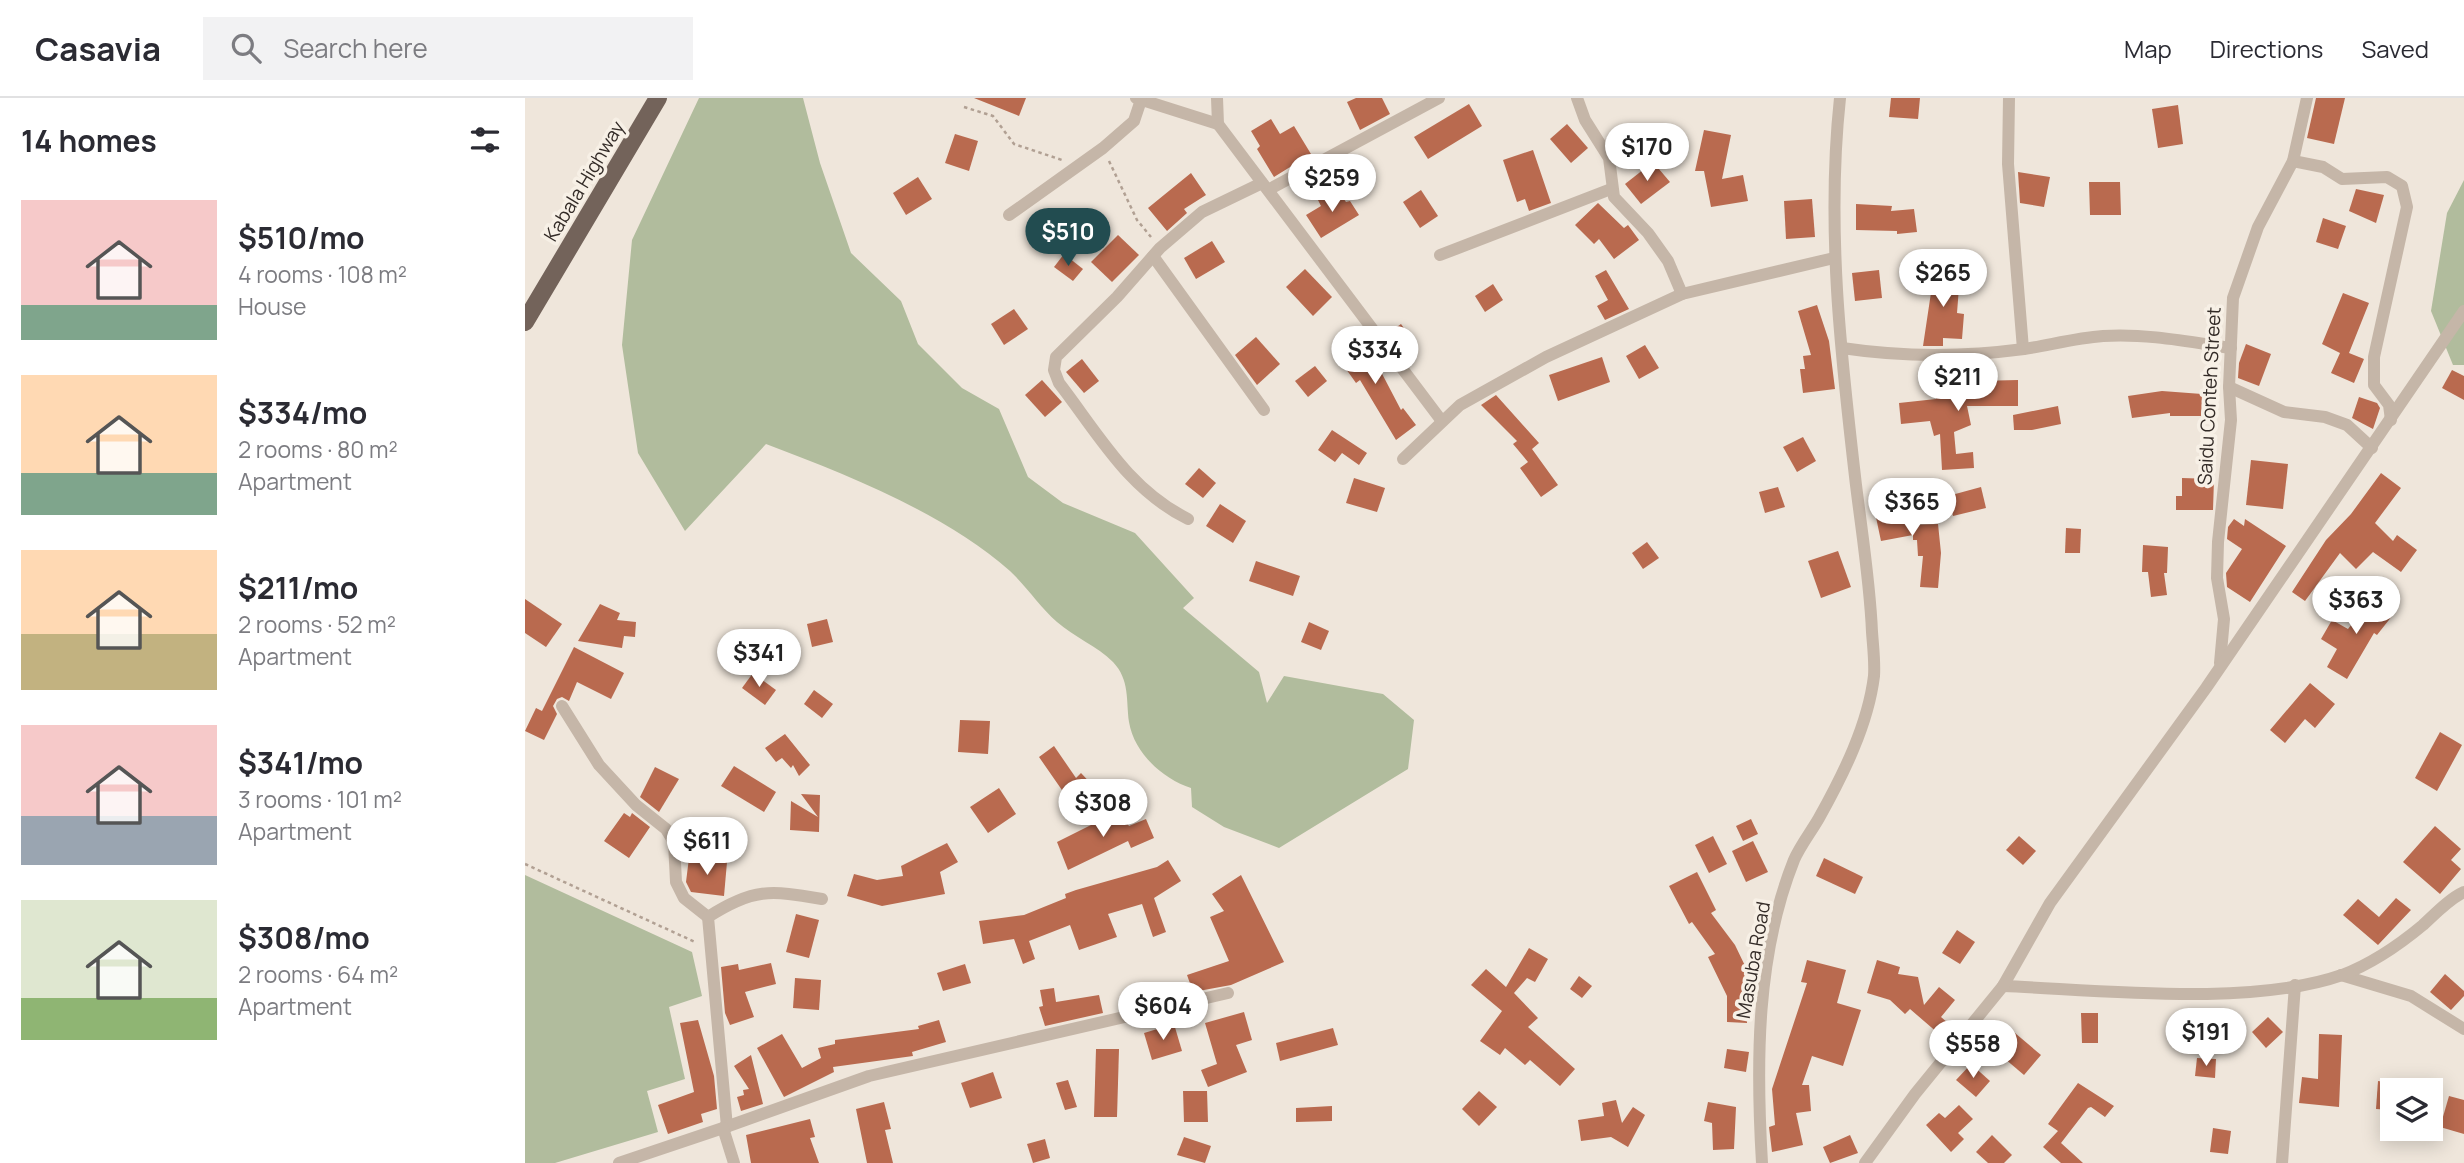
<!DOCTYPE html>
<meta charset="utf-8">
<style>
body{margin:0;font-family:Manrope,sans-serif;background:#f2f2f3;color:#2b2b33;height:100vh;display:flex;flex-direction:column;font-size:26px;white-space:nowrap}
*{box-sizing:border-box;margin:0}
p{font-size:23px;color:#7c7c81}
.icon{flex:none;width:38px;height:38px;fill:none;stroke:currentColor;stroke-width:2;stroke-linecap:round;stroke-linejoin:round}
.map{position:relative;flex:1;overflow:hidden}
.drawer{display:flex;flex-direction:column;background:#fff;width:525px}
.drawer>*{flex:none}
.buttons{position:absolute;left:1855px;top:980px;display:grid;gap:14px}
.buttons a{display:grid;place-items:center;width:63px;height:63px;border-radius:0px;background:#fff;box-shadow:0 4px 18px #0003;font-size:35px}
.price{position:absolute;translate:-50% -60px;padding:0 16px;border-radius:24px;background:#fff;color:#222;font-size:23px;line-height:46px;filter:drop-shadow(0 2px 4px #0008)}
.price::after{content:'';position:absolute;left:50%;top:42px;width:21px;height:16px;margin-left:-10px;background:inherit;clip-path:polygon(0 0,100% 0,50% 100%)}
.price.selected{background:#224c50;color:#fff}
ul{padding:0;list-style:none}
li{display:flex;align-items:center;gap:21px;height:175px;padding:0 21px}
li span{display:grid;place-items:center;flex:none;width:196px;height:140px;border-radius:0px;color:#555}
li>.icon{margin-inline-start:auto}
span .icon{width:84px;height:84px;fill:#fffc;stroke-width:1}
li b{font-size:30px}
h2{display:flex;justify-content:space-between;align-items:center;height:84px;padding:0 21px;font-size:30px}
header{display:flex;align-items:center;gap:42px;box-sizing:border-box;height:98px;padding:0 35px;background:#fff;border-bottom:2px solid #e1e1e2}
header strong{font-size:33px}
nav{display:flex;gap:38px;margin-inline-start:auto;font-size:24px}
.search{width:490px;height:63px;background:#f2f2f3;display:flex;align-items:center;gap:18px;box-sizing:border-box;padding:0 24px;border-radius:0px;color:#7c7c81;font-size:26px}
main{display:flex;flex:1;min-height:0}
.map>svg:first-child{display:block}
</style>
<header>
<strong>Casavia</strong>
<div class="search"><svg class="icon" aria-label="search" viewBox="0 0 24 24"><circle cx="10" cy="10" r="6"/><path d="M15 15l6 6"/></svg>Search here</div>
<nav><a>Map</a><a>Directions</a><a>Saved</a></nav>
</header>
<main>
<section class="drawer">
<h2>14 homes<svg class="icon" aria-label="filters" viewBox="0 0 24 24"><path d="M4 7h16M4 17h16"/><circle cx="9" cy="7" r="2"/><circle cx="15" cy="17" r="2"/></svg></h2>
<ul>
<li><span style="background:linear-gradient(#f6c9c9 75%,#7fa58c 0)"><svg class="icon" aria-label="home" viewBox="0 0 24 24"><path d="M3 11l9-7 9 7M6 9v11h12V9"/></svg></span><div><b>$510/mo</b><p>4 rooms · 108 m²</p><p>House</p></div></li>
<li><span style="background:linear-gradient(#ffd9b3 70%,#7fa58c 0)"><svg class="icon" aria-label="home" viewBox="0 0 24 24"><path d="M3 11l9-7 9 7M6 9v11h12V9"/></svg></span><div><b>$334/mo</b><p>2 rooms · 80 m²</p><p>Apartment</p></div></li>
<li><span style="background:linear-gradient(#ffd9b3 60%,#c2b280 0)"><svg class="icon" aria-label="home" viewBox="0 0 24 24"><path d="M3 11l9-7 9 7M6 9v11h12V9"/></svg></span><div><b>$211/mo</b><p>2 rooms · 52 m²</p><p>Apartment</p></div></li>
<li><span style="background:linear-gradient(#f6c9c9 65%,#9aa5b1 0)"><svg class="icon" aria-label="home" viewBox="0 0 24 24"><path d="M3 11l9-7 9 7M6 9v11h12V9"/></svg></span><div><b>$341/mo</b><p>3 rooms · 101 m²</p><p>Apartment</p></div></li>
<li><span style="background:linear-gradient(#dfe7d0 70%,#8fb573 0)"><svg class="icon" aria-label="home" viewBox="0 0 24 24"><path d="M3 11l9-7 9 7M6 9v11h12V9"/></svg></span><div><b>$308/mo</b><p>2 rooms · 64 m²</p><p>Apartment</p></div></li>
</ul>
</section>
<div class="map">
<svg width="1939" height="1065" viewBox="0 0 1939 1065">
<rect width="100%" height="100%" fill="#efe6db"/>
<g fill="#b1bc9d">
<path d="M174,0H278L295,65L326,155L376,203L393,246L437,290L474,311L503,379L538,405L610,435L669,500L658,510L734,574L742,605L759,578L858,596L889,622L883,671L754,750L699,729L667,709L666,690C638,681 609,655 604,624C601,602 605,582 588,564C572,548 549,539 532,524C515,509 502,489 485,473C421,416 321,376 241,346L160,433L113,355L97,247L107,142Z"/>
<path d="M1939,82V267H1928L1906,213L1922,115Z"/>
<path d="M0,777L167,854L177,898L144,909L160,981L122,993L133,1034L30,1065H0Z"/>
</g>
<g fill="#b96a4f">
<path d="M449,0H501L494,18Z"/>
<path d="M831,0H857L865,16L835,32L822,4Z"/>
<path d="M1366,0H1395L1393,21L1364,19Z"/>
<path d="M1791,0H1820L1809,46L1782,40Z"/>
<path d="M944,6L957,28L903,61L889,39Z"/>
<path d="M1653,7L1658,46L1633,50L1627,11Z"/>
<path d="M746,21L755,36L769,28L786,56L749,79L732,51L735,48L726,33Z"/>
<path d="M1042,26L1063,50L1046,65L1025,41Z"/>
<path d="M1179,32L1206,37L1197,81L1218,77L1223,103L1186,109L1179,73H1170Z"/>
<path d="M430,36L453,43L444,73L420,65Z"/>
<path d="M1008,52L1026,105L1004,113L1000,101L992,104L978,62Z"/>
<path d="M1128,64L1145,84L1116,106L1100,86Z"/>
<path d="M1493,74L1525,79L1519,109L1495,105Z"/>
<path d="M666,75L681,97L659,111L662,115L642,133L623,110Z"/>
<path d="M393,79L407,101L381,117L368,95Z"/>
<path d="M1564,84H1595L1596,117H1565Z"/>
<path d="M1831,91L1859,97L1851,125L1824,113Z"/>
<path d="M896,92L913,118L895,130L878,104Z"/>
<path d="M804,95L816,97L821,104L825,103L834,117L796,140L781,117L796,108L793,102Z"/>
<path d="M1287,101L1290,139L1261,141L1259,103Z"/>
<path d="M1073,105L1099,130L1103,127L1114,142L1089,161L1074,141L1069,146L1050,127Z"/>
<path d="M1331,106L1367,108L1366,113L1389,111L1392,134L1372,136V133L1331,132Z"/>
<path d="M1798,120L1821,128L1813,151L1791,144Z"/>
<path d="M593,137L614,157L587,184L566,164Z"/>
<path d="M687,143L700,164L671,181L659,160Z"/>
<path d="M539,156L558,171L548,183L529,169Z"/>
<path d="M780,171L807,199L788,218L761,189Z"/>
<path d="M1412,171L1431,173L1430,189H1434L1432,215L1439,216L1437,241L1418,240V248H1398L1407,188L1401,187L1402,174L1412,175Z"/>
<path d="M1081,172L1104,211L1080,222L1072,208L1083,202L1070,178Z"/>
<path d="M1354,172L1357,200L1330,203L1327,175Z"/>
<path d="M968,186L978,202L960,214L950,198Z"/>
<path d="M1818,195L1844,205L1824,255L1839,261L1829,285L1806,275L1815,255L1797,246Z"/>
<path d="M1292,207L1304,243L1310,291L1278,295L1275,271H1280L1278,258L1286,257L1273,213Z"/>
<path d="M489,211L503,231L479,247L466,226Z"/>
<path d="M876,226L891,247L878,257L862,236Z"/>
<path d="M731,239L755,266L732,287L710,257Z"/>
<path d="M831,239L854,270L876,312L878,310L891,327L871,342L835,282L831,285L809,254Z"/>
<path d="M1721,246L1746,256L1734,288L1713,280L1714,265Z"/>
<path d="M1120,247L1134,270L1114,281L1101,258Z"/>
<path d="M1077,259L1085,284L1033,303L1024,277Z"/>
<path d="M557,261L574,283L559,295L541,274Z"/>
<path d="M790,268L802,283L783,299L770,283Z"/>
<path d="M1927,272L1939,278V302L1917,290Z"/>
<path d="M517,282L537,304L520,319L500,297Z"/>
<path d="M1493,282V308H1442L1446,327L1429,334L1431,356L1448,354L1449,370L1417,372L1415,336L1409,338L1405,323L1376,326L1374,305L1411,301L1410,284Z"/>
<path d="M1637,293L1677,296L1676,318H1645V315L1607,320L1603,298Z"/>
<path d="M971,297L1014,345L1007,351L1033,387L1016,399L995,370L1003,364L988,346L992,343L956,307Z"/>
<path d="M1834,299L1852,305L1855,310L1848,331L1827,320Z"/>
<path d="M1533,308L1536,326L1507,332H1489L1488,317Z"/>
<path d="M807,332L842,355L834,367L817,355L810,364L793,352Z"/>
<path d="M1278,339L1291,363L1272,374L1258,349Z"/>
<path d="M1726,362L1763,366L1758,411L1721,407Z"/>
<path d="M674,370L691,385L678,400L660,386Z"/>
<path d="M1856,375L1876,390L1850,425L1868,443L1872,437L1892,452L1876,474L1848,454L1831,471L1815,455L1780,503L1767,494L1801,442L1826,416Z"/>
<path d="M829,380L860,390L852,414L821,405Z"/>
<path d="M1657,380L1689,381L1688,412H1651V398H1657Z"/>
<path d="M1253,389L1260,409L1240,415L1234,394Z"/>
<path d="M1456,389L1461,410L1428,418L1423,398Z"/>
<path d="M1377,400L1382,427L1413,426L1416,455L1413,490L1395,489L1398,458H1393L1392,442H1388V437L1356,443L1348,405Z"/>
<path d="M695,406L721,423L708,445L681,428Z"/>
<path d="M1709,421L1719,428L1720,421L1761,448L1725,504L1702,489L1701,475L1717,451L1702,441L1703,429Z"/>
<path d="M1541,430L1556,431L1555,455H1540Z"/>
<path d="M1122,444L1134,460L1118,471L1107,455Z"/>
<path d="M1618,447L1643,449L1642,475H1639L1642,497L1626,499L1623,474H1617Z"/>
<path d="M1313,453L1326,489L1296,500L1283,463Z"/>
<path d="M731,463L775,478L768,498L724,483Z"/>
<path d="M1850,497L1871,513L1852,537L1849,535L1822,581L1802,569L1812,551L1796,541L1807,522L1823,531Z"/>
<path d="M0,501L37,526L21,549L0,535Z"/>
<path d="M75,506L95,515L92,522L111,524L110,539L99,538L97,550L53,543Z"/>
<path d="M302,521L308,544L287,549L282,526Z"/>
<path d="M784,524L804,533L796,552L776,544Z"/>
<path d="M49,549L99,575L86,601L52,584L44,603L37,599L32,601L28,608L32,616L19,642L0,633L11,610L17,613Z"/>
<path d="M228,575L251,592L240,607L217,590Z"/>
<path d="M1785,585L1810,606L1790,630L1780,621L1760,645L1745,632Z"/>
<path d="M289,592L308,606L297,620L279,606Z"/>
<path d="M435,622L465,623L463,656L433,654Z"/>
<path d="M1915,634L1937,647L1912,693L1890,680Z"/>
<path d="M260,636L285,667L274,678L268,667L266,670L257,660L251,664L240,650Z"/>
<path d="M529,648L551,680L556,675L571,691L545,716L535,697L539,695L514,659Z"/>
<path d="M209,668L251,694L239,714L196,688Z"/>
<path d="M130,669L154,681L134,714L115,699Z"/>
<path d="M474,690L491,716L463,735L445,709Z"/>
<path d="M276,696L295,697L294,734L265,732L266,703L293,719Z"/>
<path d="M594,713L604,728L621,721L629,740L606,750L603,743L543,772L532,744Z"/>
<path d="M99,715L105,719L107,715L125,729L104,760L79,743Z"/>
<path d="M1226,721L1233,736L1218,743L1211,728Z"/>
<path d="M1910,728L1936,751L1926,762L1936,771L1915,796L1878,764Z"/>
<path d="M1188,738L1202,766L1184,775L1170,747Z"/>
<path d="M1494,738L1511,753L1498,767L1481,752Z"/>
<path d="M1228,743L1243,774L1221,784L1207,753Z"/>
<path d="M422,745L433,764L415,774L420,796L357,808L322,798L329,776L352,782L378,778L376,768Z"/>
<path d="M164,760L202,764L199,798L166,794L161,784Z"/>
<path d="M1299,760L1338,779L1330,796L1291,778Z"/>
<path d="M643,762L656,783L629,800L641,834L628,839L617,806L583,816L592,839L554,852L545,827L504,843L510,861L498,866L489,841L458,846L454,823L499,817L541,800L540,796L551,792L632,769Z"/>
<path d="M1172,774L1191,812L1186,815L1210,847L1223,874L1222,925L1202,924V898L1183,859L1190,856L1167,824L1164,826L1144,788Z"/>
<path d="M716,777L759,864L706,887L668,894L662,877L704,863L685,819L699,813L687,796Z"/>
<path d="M1871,800L1886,812L1853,847L1818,817L1833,801L1854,819Z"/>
<path d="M271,816L294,822L284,860L261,854Z"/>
<path d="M1432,832L1450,844L1435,866L1417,855Z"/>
<path d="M1004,850L1023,861L1010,884L1002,880L989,895L1013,920L1003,929L1050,971L1035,988L1005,962L1000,967L980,950L975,957L955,943L977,913L946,887L961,871L981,889Z"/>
<path d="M1282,862L1321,872L1312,905L1336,912L1318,968L1287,958L1277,987H1284L1286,1013L1271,1015L1278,1047L1247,1054L1244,1029L1250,1027L1247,991L1282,885L1276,884Z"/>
<path d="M1352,862L1375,869L1373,876L1393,879L1399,907L1414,889L1430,902L1416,919L1430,931L1421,942L1385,911L1380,916L1365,902L1342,895Z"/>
<path d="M246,865L251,886L220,894L229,919L205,927L200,915L196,869L213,866L214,872Z"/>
<path d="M440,866L446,885L418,893L412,875Z"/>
<path d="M1920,876L1939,893V898L1926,912L1905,894Z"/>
<path d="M1054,878L1067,888L1057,900L1045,891Z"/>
<path d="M270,880L296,882L294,912L268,910Z"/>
<path d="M529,890L531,904L574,897L578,915L520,928L514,909L518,908L515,892Z"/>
<path d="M719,914L727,942L711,947L722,974L683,989L676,972L692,966L680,925Z"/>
<path d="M1556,915H1573V945H1557Z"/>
<path d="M1743,919L1758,934L1741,950L1727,934Z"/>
<path d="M173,922L189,978L192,1011L176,1016L178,1024L143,1036L133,1007L169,994L155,925Z"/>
<path d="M414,922L421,944L387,954L388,958L308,969L309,974L259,999L232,950L257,936L277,970L296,960L293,950L310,946V942L394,931L393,928Z"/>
<path d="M649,926L657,953L627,962L619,935Z"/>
<path d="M808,930L813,947L755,963L751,945Z"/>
<path d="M1490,935L1516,957L1499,977L1473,955Z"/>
<path d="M1794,936L1817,937L1814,1009L1774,1005L1777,979L1793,981Z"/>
<path d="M571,951H594L592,1019H569Z"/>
<path d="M1202,951L1224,954L1221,974L1199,970Z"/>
<path d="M226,957L238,1006L216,1013L212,999L219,997L218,992L224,991L209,968Z"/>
<path d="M1672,960L1691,961L1690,980L1670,978Z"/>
<path d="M1446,966L1465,983L1451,999L1431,982Z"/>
<path d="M468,974L477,1000L445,1010L436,985Z"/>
<path d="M543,982L552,1009L540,1012L531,985Z"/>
<path d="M1853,983L1867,985V1012L1851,1011Z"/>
<path d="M1553,985L1589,1008L1580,1019L1566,1009L1563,1010L1536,1045L1558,1065H1536L1518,1049L1533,1033L1523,1026Z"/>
<path d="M658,993H682L683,1024H659Z"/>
<path d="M954,993L972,1009L954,1028L937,1011Z"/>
<path d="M1924,998L1939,1002V1036L1915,1029Z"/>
<path d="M1091,1002L1097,1025L1108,1009L1120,1017L1103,1049L1086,1039L1056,1043L1053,1022L1079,1018L1077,1005Z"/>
<path d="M359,1004L366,1031L360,1032L368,1065H342L331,1011Z"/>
<path d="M1183,1004L1211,1009L1209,1051L1188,1052L1187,1025L1179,1023Z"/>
<path d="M1434,1007L1448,1021L1433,1035L1439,1041L1426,1054L1401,1027L1414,1015L1420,1020Z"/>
<path d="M807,1008V1023L771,1024V1010Z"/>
<path d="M285,1021L290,1039L285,1040L294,1065H226L221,1037Z"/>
<path d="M1688,1030L1706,1033L1703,1056L1685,1054Z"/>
<path d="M1325,1037L1333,1055L1305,1065L1298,1049Z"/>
<path d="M1467,1037L1487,1057L1479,1065H1463L1451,1054Z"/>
<path d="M659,1039L686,1048L680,1065L652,1057Z"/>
<path d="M520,1041L525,1060L508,1065L502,1046Z"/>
</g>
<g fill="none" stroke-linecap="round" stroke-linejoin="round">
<g stroke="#b1a093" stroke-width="2.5" stroke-dasharray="3.5 3.5" stroke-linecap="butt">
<path d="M439,9L468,18L489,46L537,62"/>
<path d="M584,63L612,122L626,139"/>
<path d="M0,766L170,844"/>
</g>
<g stroke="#c5b6a8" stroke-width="12">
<path d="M611,0L693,26"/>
<path d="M692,0L693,26L916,322"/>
<path d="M1052,0L1060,22L1084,60L1089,99L1123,135L1143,163L1157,196"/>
<path d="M1484,0L1483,66L1498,251"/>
<path d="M1768,63L1798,69L1817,81L1862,79L1877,88L1882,109L1849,259V287L1864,307L1866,322"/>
<path d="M743,92L914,0"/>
<path d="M484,117L578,50L609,23L616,2"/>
<path d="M915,157L1086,91"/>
<path d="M628,158L739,312"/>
<path d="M1317,250C1377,259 1438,259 1499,251C1525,247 1551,240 1578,238C1620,235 1665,244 1706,250"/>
<path d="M1704,289L1759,314L1800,319L1822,327L1847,350"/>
<path d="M878,361L935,307L1021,259L1157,196L1309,160"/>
<path d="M663,421C603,391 574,337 534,285L529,272L531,259L592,199L635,150L677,114L737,85"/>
<path d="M1695,565L1699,521L1692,480L1693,444L1706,322L1704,289L1708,200L1733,129L1768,63L1782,0"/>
<path d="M37,608L74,667L111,707L141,731L149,744L151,784L159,800L183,819"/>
<path d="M1816,877L1886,898L1939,931"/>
<path d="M1478,888C1575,892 1726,909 1817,877C1846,866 1874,847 1898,827C1910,816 1924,801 1939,794"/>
<path d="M202,1029L183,819C228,790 245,792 297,801"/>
<path d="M198,1030L344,978L703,895"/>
<path d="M94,1065L198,1030L209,1065"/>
<path d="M1237,1065C1231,965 1231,857 1269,762C1275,748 1286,734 1294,720C1318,677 1343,627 1349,578C1350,564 1348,548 1347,534C1345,485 1337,436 1331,387C1316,259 1301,129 1315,0"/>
<path d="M1340,1065L1390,996L1478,888L1525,805L1681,590L1939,213"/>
<path d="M1757,1065L1770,887"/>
</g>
<path stroke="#73635a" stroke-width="18" d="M0,224L133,0"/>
</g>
<g text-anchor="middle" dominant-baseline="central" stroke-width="7" stroke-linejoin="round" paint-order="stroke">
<g font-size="19" fill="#332b27" stroke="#f7f0e6">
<text transform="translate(59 83) rotate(-59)">Kabala Highway</text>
<text transform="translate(1684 298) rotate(-87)">Saidu Conteh Street</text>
<text transform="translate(1228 862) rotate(-80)">Masuba Road</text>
</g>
</g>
</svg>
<div class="buttons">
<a><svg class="icon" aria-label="layers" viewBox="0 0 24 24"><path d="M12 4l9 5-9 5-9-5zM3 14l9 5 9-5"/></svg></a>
</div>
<b class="price" style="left:1122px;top:85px">$170</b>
<b class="price" style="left:807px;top:116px">$259</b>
<b class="price selected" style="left:543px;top:170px">$510</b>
<b class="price" style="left:1418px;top:211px">$265</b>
<b class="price" style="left:850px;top:288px">$334</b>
<b class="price" style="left:1433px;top:315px">$211</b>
<b class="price" style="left:1387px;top:440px">$365</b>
<b class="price" style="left:1831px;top:538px">$363</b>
<b class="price" style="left:234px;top:591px">$341</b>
<b class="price" style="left:578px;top:741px">$308</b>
<b class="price" style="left:182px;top:779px">$611</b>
<b class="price" style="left:638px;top:944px">$604</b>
<b class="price" style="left:1681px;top:970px">$191</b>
<b class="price" style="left:1448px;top:982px">$558</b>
</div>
</main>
